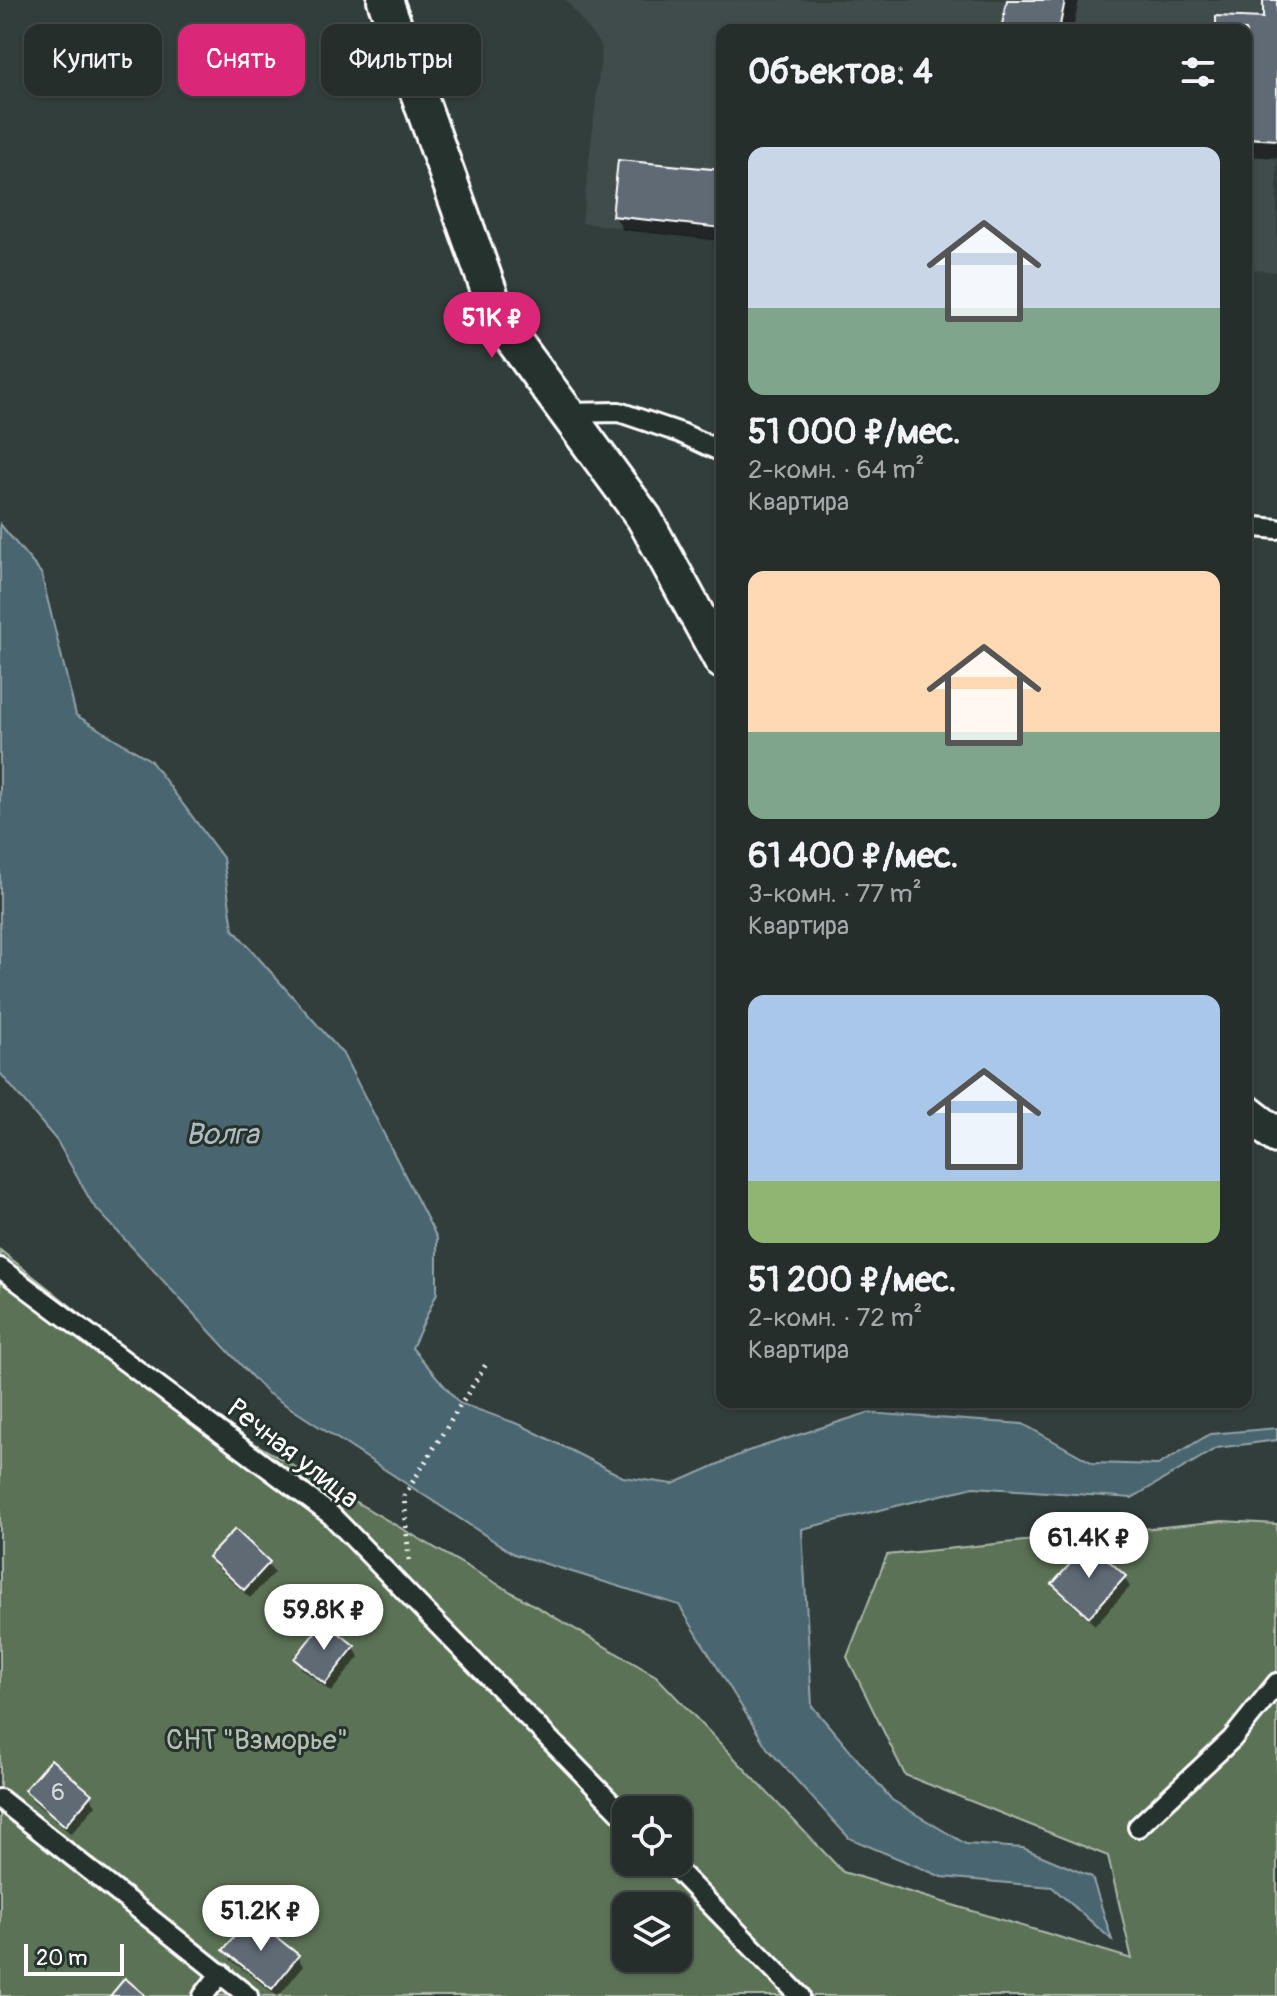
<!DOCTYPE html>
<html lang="ru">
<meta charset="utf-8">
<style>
body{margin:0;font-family:Pangolin,sans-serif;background:#2e3634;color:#f1f3f6;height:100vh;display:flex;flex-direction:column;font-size:30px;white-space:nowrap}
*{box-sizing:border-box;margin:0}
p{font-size:26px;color:#a4a8a9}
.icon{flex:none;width:44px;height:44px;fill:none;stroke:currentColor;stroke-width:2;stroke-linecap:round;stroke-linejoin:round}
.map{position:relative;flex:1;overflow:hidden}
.side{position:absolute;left:716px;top:24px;width:536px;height:1384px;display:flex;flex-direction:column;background:#262e2c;border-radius:16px;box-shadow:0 2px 6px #0004,0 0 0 2px #424a48}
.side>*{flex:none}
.banner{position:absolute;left:24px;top:24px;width:572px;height:72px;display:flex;gap:16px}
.controls{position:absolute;left:612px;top:1796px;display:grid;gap:16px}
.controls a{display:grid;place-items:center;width:80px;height:80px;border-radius:16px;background:#262e2c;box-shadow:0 2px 6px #0004,0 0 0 2px #424a48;font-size:40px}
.scale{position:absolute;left:24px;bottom:20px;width:100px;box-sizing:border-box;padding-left:8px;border:4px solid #fff;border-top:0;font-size:22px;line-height:28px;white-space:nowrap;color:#fff;-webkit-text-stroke:6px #26332d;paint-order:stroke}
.price{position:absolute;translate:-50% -68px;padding:0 18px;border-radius:28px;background:#fff;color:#222;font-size:26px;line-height:52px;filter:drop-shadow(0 2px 4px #0008)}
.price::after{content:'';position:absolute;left:50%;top:48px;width:24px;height:18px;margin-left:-12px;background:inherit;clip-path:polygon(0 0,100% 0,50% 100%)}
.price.active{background:#db2777;color:#fff}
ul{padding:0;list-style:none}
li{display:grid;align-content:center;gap:16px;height:424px;padding:0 32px}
li span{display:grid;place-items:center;height:248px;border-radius:16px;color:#555}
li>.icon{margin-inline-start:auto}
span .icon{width:144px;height:144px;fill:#fffc;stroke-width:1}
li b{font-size:34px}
h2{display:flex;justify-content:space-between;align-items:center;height:96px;padding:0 32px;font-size:34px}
.pill{padding:0 28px;border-radius:16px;background:#262e2c;box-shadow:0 2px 6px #0004,0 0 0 2px #424a48;font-size:28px;line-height:72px}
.pill.active{background:#db2777;color:#fff}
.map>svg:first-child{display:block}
</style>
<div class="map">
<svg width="1277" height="1996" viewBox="0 0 1277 1996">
<rect width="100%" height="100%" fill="#323e3b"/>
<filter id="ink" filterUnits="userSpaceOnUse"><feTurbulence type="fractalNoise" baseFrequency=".0125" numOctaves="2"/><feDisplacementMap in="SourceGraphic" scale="16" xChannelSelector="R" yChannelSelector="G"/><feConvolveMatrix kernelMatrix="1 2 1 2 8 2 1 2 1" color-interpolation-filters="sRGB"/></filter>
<g filter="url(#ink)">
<path fill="#404b4c" d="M566,0H1277V272L1246,269V30H722V240L582,223L602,47Z"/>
<path fill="#5b7256" stroke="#adb8aa" stroke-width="2" fill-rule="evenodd" d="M0,1250L216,1421L656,1676L843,1872L1132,1959L1108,1856L905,1775L847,1657L887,1555L1222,1521L1277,1524V1996H0ZM626,1810H678V1862H626ZM626,1906H678V1958H626Z"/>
<path fill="#4a6670" stroke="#92a3a9" stroke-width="2" d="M0,524L41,573L76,715L150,760L223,858L233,929L343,1054L437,1238V1293L412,1348L459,1403L521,1425L623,1477L673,1484L748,1451L867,1413L1023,1424L1093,1463L1158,1465L1210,1434L1277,1428V1440L1217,1448L1132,1498L974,1487L802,1529L812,1706L892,1800L966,1844L1023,1848L1092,1877L1112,1940L1052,1887L942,1877L849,1838L767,1748L679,1605L514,1554L266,1392L93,1205L57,1141L0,1073Z"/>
<g fill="#0007">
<path d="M1009,0H1079L1073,30H1003Z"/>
<path d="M1265,0H1277V158L1246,156V30H1218L1265,21Z"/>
<path d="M722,172V241L623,230L614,215Z"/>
<path d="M211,1557L268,1563L274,1573L250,1598L216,1567Z"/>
<path d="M1124,1577L1130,1587L1095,1625L1060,1593L1055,1584Z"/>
<path d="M354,1647L359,1657L331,1692L302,1669L296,1659Z"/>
<path d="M26,1791L90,1796L96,1805L71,1834L32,1800Z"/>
<path d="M226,1950L297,1956L303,1966L279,1996H277L231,1960Z"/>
</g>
<g fill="#606a74" stroke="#fff" stroke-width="2">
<path d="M1007,0H1065L1059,30H1001Z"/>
<path d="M1263,0H1277V140L1246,138V30H1216V16L1263,18Z"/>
<path d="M618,160L722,170V228L612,216Z"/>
<path d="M235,1529L270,1562L244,1590L208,1557Z"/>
<path d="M1089,1543L1126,1576L1089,1617L1052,1584Z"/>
<path d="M324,1621L355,1646L325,1684L294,1659Z"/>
<path d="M51,1759L92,1794L65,1826L24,1790Z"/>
<path d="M251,1917L299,1955L272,1989L223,1950Z"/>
<path d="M125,1978L146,1996H110Z"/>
</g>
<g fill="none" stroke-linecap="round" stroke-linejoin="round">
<defs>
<g id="lane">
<path d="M567,413L619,412L681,433L722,452"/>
<path d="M1246,526L1277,529"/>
<path d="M0,1268L331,1515L626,1818"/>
<path d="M0,1799L248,1996"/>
<path d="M1138,1827L1232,1739L1277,1683"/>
<path d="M669,1862L800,1996"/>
<path d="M203,1996L221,1973"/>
</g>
<g id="street">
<path d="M385,0L500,322L644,518L722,661"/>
<path d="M1246,1112L1277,1136"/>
</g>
</defs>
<use href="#lane" stroke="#fff" stroke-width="24"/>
<use href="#street" stroke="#fff" stroke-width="40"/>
<path stroke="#fff" stroke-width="5" stroke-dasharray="2 6" stroke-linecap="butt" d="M409,1560L404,1496L488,1361"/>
<use href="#lane" stroke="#26332d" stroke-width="18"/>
<use href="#street" stroke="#26332d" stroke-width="34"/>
</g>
</g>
<g text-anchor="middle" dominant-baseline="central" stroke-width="6" stroke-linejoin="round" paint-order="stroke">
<g font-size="24" fill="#d7dadc">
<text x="58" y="1792">6</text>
</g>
<g font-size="28" fill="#fff" stroke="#26332d">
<text transform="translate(293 1454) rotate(38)">Речная улица</text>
</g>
<g font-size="28" fill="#b5c0b3" stroke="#26332d">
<text x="257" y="1740">СНТ "Взморье"</text>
</g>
<g font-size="30" font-style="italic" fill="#aebabf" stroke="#26332d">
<text x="222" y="1134">Волга</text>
</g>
</g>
</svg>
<div class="controls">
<a><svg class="icon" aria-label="locate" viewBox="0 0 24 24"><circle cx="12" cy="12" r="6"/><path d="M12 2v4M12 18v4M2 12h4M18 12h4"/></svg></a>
<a><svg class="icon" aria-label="layers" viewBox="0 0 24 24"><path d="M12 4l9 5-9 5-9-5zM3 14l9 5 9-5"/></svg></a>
</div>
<div class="scale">20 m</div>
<b class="price active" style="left:492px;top:360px">51K ₽</b>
<b class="price" style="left:1089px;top:1580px">61.4K ₽</b>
<b class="price" style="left:324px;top:1652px">59.8K ₽</b>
<b class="price" style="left:261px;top:1953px">51.2K ₽</b>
<div class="banner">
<a class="pill">Купить</a>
<a class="pill active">Снять</a>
<a class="pill">Фильтры</a>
</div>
<section class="side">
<h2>Объектов: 4<svg class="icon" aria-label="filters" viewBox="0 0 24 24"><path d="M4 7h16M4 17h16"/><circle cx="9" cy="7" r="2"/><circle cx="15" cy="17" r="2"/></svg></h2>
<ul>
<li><span style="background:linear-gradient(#c9d6e8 65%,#7fa58c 0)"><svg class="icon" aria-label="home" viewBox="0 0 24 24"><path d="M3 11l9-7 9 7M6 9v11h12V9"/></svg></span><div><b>51 000 ₽/мес.</b><p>2-комн. · 64 m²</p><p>Квартира</p></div></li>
<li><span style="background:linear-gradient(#ffd9b3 65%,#7fa58c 0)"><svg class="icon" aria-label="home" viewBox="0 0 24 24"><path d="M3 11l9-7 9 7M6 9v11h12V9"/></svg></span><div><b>61 400 ₽/мес.</b><p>3-комн. · 77 m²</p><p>Квартира</p></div></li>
<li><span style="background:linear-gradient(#a9c7e8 75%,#8fb573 0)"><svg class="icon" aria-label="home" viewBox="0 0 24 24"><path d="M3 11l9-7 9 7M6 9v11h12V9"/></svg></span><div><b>51 200 ₽/мес.</b><p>2-комн. · 72 m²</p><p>Квартира</p></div></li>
</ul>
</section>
</div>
